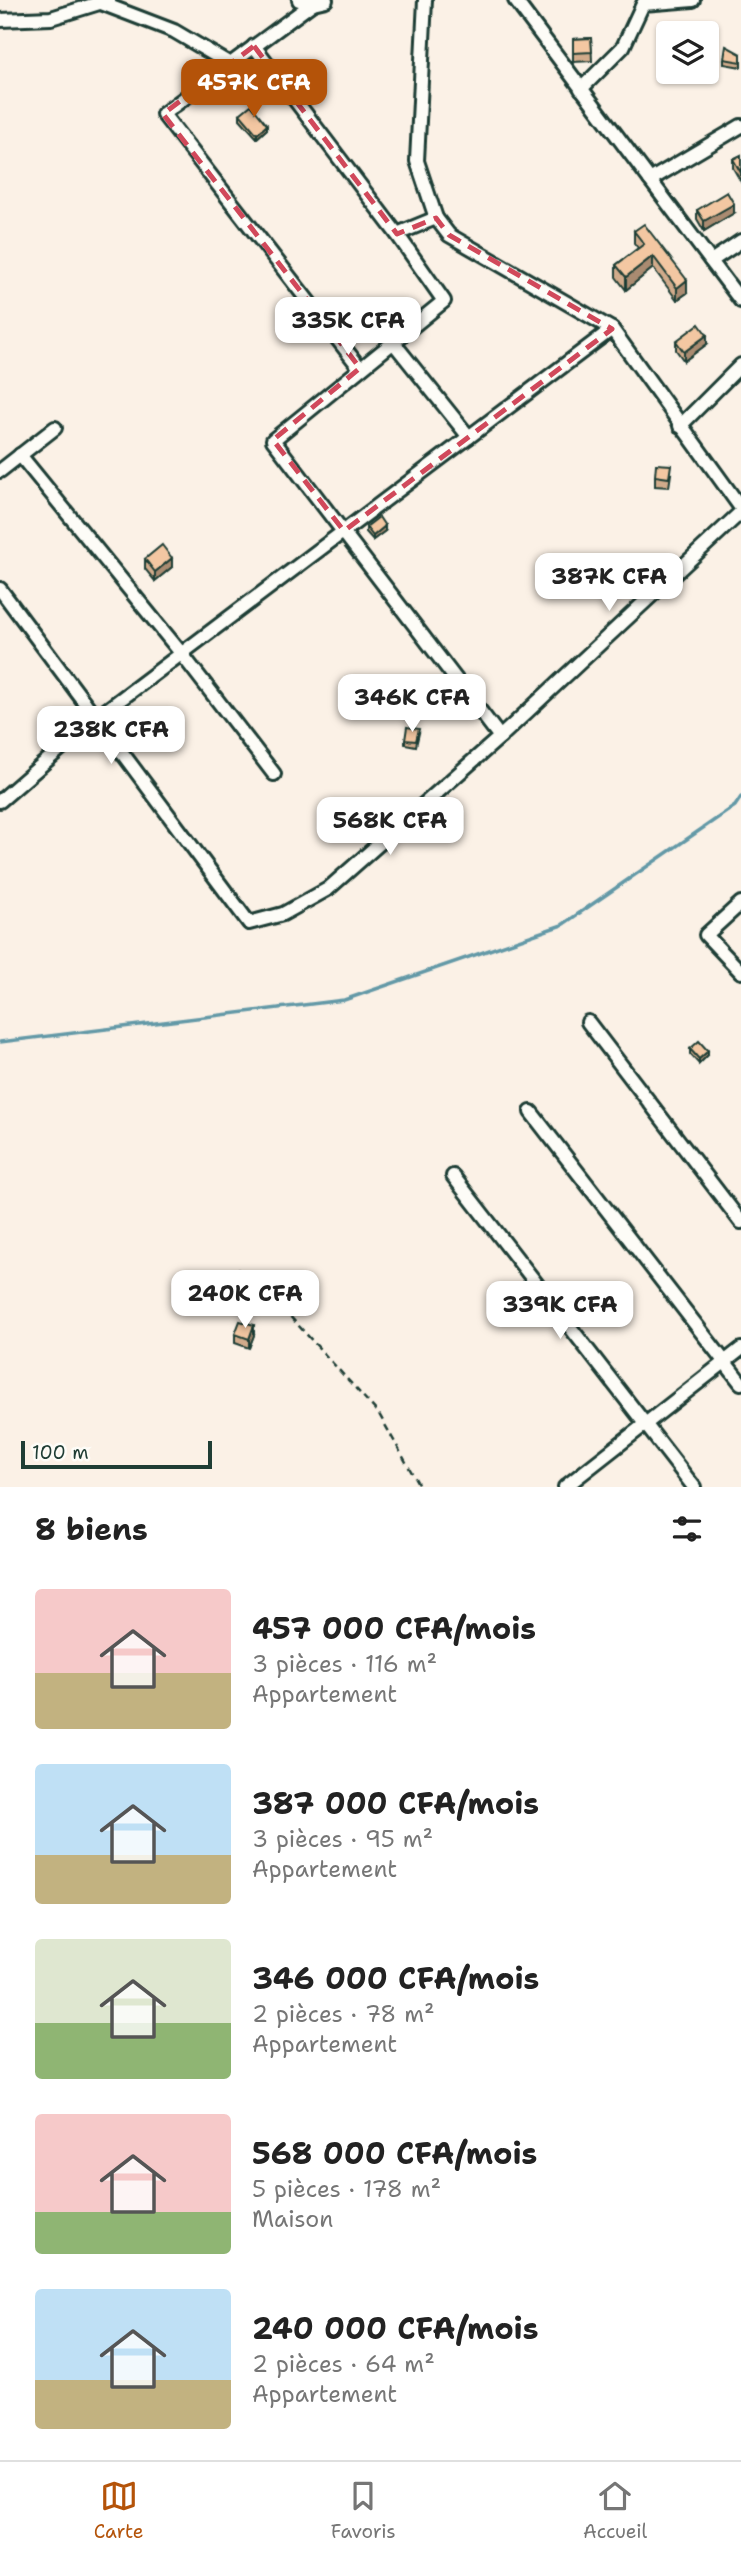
<!DOCTYPE html>
<html lang="fr">
<meta charset="utf-8">
<style>
body{margin:0;font-family:"Shantell Sans",sans-serif;background:#f2f2f2;color:#222;height:100vh;display:flex;flex-direction:column;font-size:26px;white-space:nowrap}
*{box-sizing:border-box;margin:0}
p{font-size:23px;color:#767676}
.icon{flex:none;width:38px;height:38px;fill:none;stroke:currentColor;stroke-width:2;stroke-linecap:round;stroke-linejoin:round}
.map{position:relative;height:1487px;overflow:hidden}
.details{display:flex;flex-direction:column;background:#fff;flex:1}
.details>*{flex:none}
.buttons{position:absolute;left:656px;top:21px;display:grid;gap:14px}
.buttons a{display:grid;place-items:center;width:63px;height:63px;border-radius:7px;background:#fff;box-shadow:0 2px 5px #0004;font-size:35px}
.scale{position:absolute;left:21px;bottom:18px;width:191px;box-sizing:border-box;padding-left:7px;border:4px solid #1f3d34;border-top:0;font-size:19px;line-height:24px;white-space:nowrap;color:#1f3d34;-webkit-text-stroke:5px #fdfcf7;paint-order:stroke}
.price{position:absolute;translate:-50% -60px;padding:0 16px;border-radius:14px;background:#fff;color:#222;font-size:23px;line-height:46px;filter:drop-shadow(0 2px 4px #0008)}
.price::after{content:'';position:absolute;left:50%;top:42px;width:21px;height:16px;margin-left:-10px;background:inherit;clip-path:polygon(0 0,100% 0,50% 100%)}
.price.selected{background:#b45309;color:#fff}
ul{padding:0;list-style:none}
li{display:flex;align-items:center;gap:21px;height:175px;padding:0 35px}
li span{display:grid;place-items:center;flex:none;width:196px;height:140px;border-radius:7px;color:#555}
li>.icon{margin-inline-start:auto}
span .icon{width:84px;height:84px;fill:#fffc;stroke-width:1}
li b{font-size:30px}
h2{display:flex;justify-content:space-between;align-items:center;height:84px;padding:0 35px;font-size:30px}
.tabs{display:flex;justify-content:space-around;align-items:center;height:98px;border-top:2px solid #e0e0e0;background:#fff;font-size:19px;color:#767676}
.tabs a{display:grid;justify-items:center;gap:4px}
.tabs .selected{color:#b45309}
.map>svg:first-child{display:block}
</style>
<div class="map">
<svg width="741" height="1487" viewBox="0 0 741 1487">
<rect width="100%" height="100%" fill="#fbf1e6"/>
<filter id="ink" filterUnits="userSpaceOnUse"><feTurbulence type="fractalNoise" baseFrequency=".0143" numOctaves="2"/><feDisplacementMap in="SourceGraphic" scale="14" xChannelSelector="R" yChannelSelector="G"/><feConvolveMatrix kernelMatrix="1 2 1 2 8 2 1 2 1" color-interpolation-filters="sRGB"/></filter>
<g filter="url(#ink)">
<g fill="none" stroke-linecap="round" stroke-linejoin="round">
<path stroke="#6499a7" stroke-width="3.5" d="M0,1042L344,1000L562,925L735,806L741,797"/>
<defs>
<g id="minor">
<path d="M299,0L313,3L326,0"/>
<path d="M425,0L417,161L436,218"/>
<path d="M515,0L741,301"/>
<path d="M101,3L174,31L230,64"/>
<path d="M313,3L163,114L360,368"/>
<path d="M0,20L51,18L109,0"/>
<path d="M254,46L397,234L444,301L273,440L500,737"/>
<path d="M581,89L623,47L643,4L693,0"/>
<path d="M650,180L741,126"/>
<path d="M397,234L436,218L449,235L612,329L741,508"/>
<path d="M711,261L741,241"/>
<path d="M393,342L469,437"/>
<path d="M680,426L741,365"/>
<path d="M20,455L181,653L274,774"/>
<path d="M0,471L55,428"/>
<path d="M0,589L249,923L283,914L328,889L500,737L741,512"/>
<path d="M0,801L96,718L612,329"/>
<path d="M741,903L706,935L741,972"/>
<path d="M588,1022L741,1222"/>
<path d="M531,1112L741,1383"/>
<path d="M453,1176L694,1487"/>
<path d="M565,1487L741,1349"/>
</g>
</defs>
<use href="#minor" stroke="#1f3d34" stroke-width="18"/>
<path stroke="#1f3d34" stroke-width="2.5" stroke-dasharray="7 5" stroke-linecap="butt" d="M237,1269L277,1302L379,1414L420,1487"/>
<use href="#minor" stroke="#fdfcf7" stroke-width="12"/>
</g>
<g fill="#d1ab8b" stroke="#1f3d34" stroke-width="2">
<path d="M591,38L592,61L573,62V39Z"/>
<path d="M741,54V67L724,64V59Z"/>
<path d="M240,114L267,129L257,138L240,119Z"/>
<path d="M741,155V182L733,168V159Z"/>
<path d="M697,210L734,213L704,231L697,219Z"/>
<path d="M634,231L687,293L677,300L653,268L626,290L616,277V265L638,248L634,243Z"/>
<path d="M676,341L707,344L684,361L676,350Z"/>
<path d="M671,474L669,487L655,486V476Z"/>
<path d="M366,527L385,531L373,540L366,532Z"/>
<path d="M145,559L172,567L155,581L145,569Z"/>
<path d="M419,733L416,746L405,744V740Z"/>
<path d="M690,1049L708,1055L699,1064L690,1054Z"/>
<path d="M235,1334L254,1335L249,1348L235,1343Z"/>
</g>
<g fill="#aa8b71" stroke="#1f3d34" stroke-width="2">
<path d="M267,125V129L257,138V134Z"/>
<path d="M734,204V213L704,231V221Z"/>
<path d="M653,256V268L626,290V277Z"/>
<path d="M687,280V293L677,300V288Z"/>
<path d="M707,335V344L684,361V352Z"/>
<path d="M385,526V531L373,540V536Z"/>
<path d="M172,558V567L155,581V572Z"/>
<path d="M708,1051V1055L699,1064V1059Z"/>
<path d="M254,1325V1335L249,1348V1339Z"/>
</g>
<g fill="#f3c7a2" stroke="#1f3d34" stroke-width="2">
<path d="M591,38L592,52L573,53V39Z"/>
<path d="M726,46L741,54V62L724,59Z"/>
<path d="M251,105L267,125L257,134L240,114Z"/>
<path d="M741,155V173L733,159Z"/>
<path d="M727,192L734,204L704,221L697,210Z"/>
<path d="M644,224L687,280L677,288L653,256L626,277L616,265L644,244L634,231Z"/>
<path d="M699,324L707,335L684,352L676,341Z"/>
<path d="M656,464L671,465L669,478L655,476Z"/>
<path d="M379,517L385,526L373,536L366,527Z"/>
<path d="M162,545L172,558L155,572L145,559Z"/>
<path d="M407,727L419,729L416,741L405,740Z"/>
<path d="M699,1041L708,1051L699,1059L690,1049Z"/>
<path d="M240,1321L254,1325L249,1339L235,1334Z"/>
</g>
</g>
<path fill="none" stroke="#d1495b" stroke-width="5" stroke-dasharray="14 9" stroke-linejoin="round" d="M254,46L397,234L436,218L449,235L612,329L344,531L273,440L360,368L163,114Z"/>
</svg>
<div class="buttons">
<a><svg class="icon" aria-label="layers" viewBox="0 0 24 24"><path d="M12 4l9 5-9 5-9-5zM3 14l9 5 9-5"/></svg></a>
</div>
<div class="scale">100 m</div>
<b class="price selected" style="left:254px;top:119px">457K CFA</b>
<b class="price" style="left:348px;top:357px">335K CFA</b>
<b class="price" style="left:609px;top:613px">387K CFA</b>
<b class="price" style="left:412px;top:734px">346K CFA</b>
<b class="price" style="left:111px;top:766px">238K CFA</b>
<b class="price" style="left:390px;top:857px">568K CFA</b>
<b class="price" style="left:245px;top:1330px">240K CFA</b>
<b class="price" style="left:560px;top:1341px">339K CFA</b>
</div>
<section class="details">
<h2>8 biens<svg class="icon" aria-label="filters" viewBox="0 0 24 24"><path d="M4 7h16M4 17h16"/><circle cx="9" cy="7" r="2"/><circle cx="15" cy="17" r="2"/></svg></h2>
<ul>
<li><span style="background:linear-gradient(#f6c9c9 60%,#c2b280 0)"><svg class="icon" aria-label="home" viewBox="0 0 24 24"><path d="M3 11l9-7 9 7M6 9v11h12V9"/></svg></span><div><b>457 000 CFA/mois</b><p>3 pièces · 116 m²</p><p>Appartement</p></div></li>
<li><span style="background:linear-gradient(#bfe0f5 65%,#c2b280 0)"><svg class="icon" aria-label="home" viewBox="0 0 24 24"><path d="M3 11l9-7 9 7M6 9v11h12V9"/></svg></span><div><b>387 000 CFA/mois</b><p>3 pièces · 95 m²</p><p>Appartement</p></div></li>
<li><span style="background:linear-gradient(#dfe7d0 60%,#8fb573 0)"><svg class="icon" aria-label="home" viewBox="0 0 24 24"><path d="M3 11l9-7 9 7M6 9v11h12V9"/></svg></span><div><b>346 000 CFA/mois</b><p>2 pièces · 78 m²</p><p>Appartement</p></div></li>
<li><span style="background:linear-gradient(#f6c9c9 70%,#8fb573 0)"><svg class="icon" aria-label="home" viewBox="0 0 24 24"><path d="M3 11l9-7 9 7M6 9v11h12V9"/></svg></span><div><b>568 000 CFA/mois</b><p>5 pièces · 178 m²</p><p>Maison</p></div></li>
<li><span style="background:linear-gradient(#bfe0f5 65%,#c2b280 0)"><svg class="icon" aria-label="home" viewBox="0 0 24 24"><path d="M3 11l9-7 9 7M6 9v11h12V9"/></svg></span><div><b>240 000 CFA/mois</b><p>2 pièces · 64 m²</p><p>Appartement</p></div></li>
</ul>
</section>
<nav class="tabs">
<a class="selected"><svg class="icon" aria-label="map" viewBox="0 0 24 24"><path d="M3 6l6-2 6 2 6-2v14l-6 2-6-2-6 2zM9 4v14M15 6v14"/></svg>Carte</a>
<a><svg class="icon" aria-label="saved" viewBox="0 0 24 24"><path d="M7 4h10v16l-5-4-5 4z"/></svg>Favoris</a>
<a><svg class="icon" aria-label="home" viewBox="0 0 24 24"><path d="M3 11l9-7 9 7M6 9v11h12V9"/></svg>Accueil</a>
</nav>
